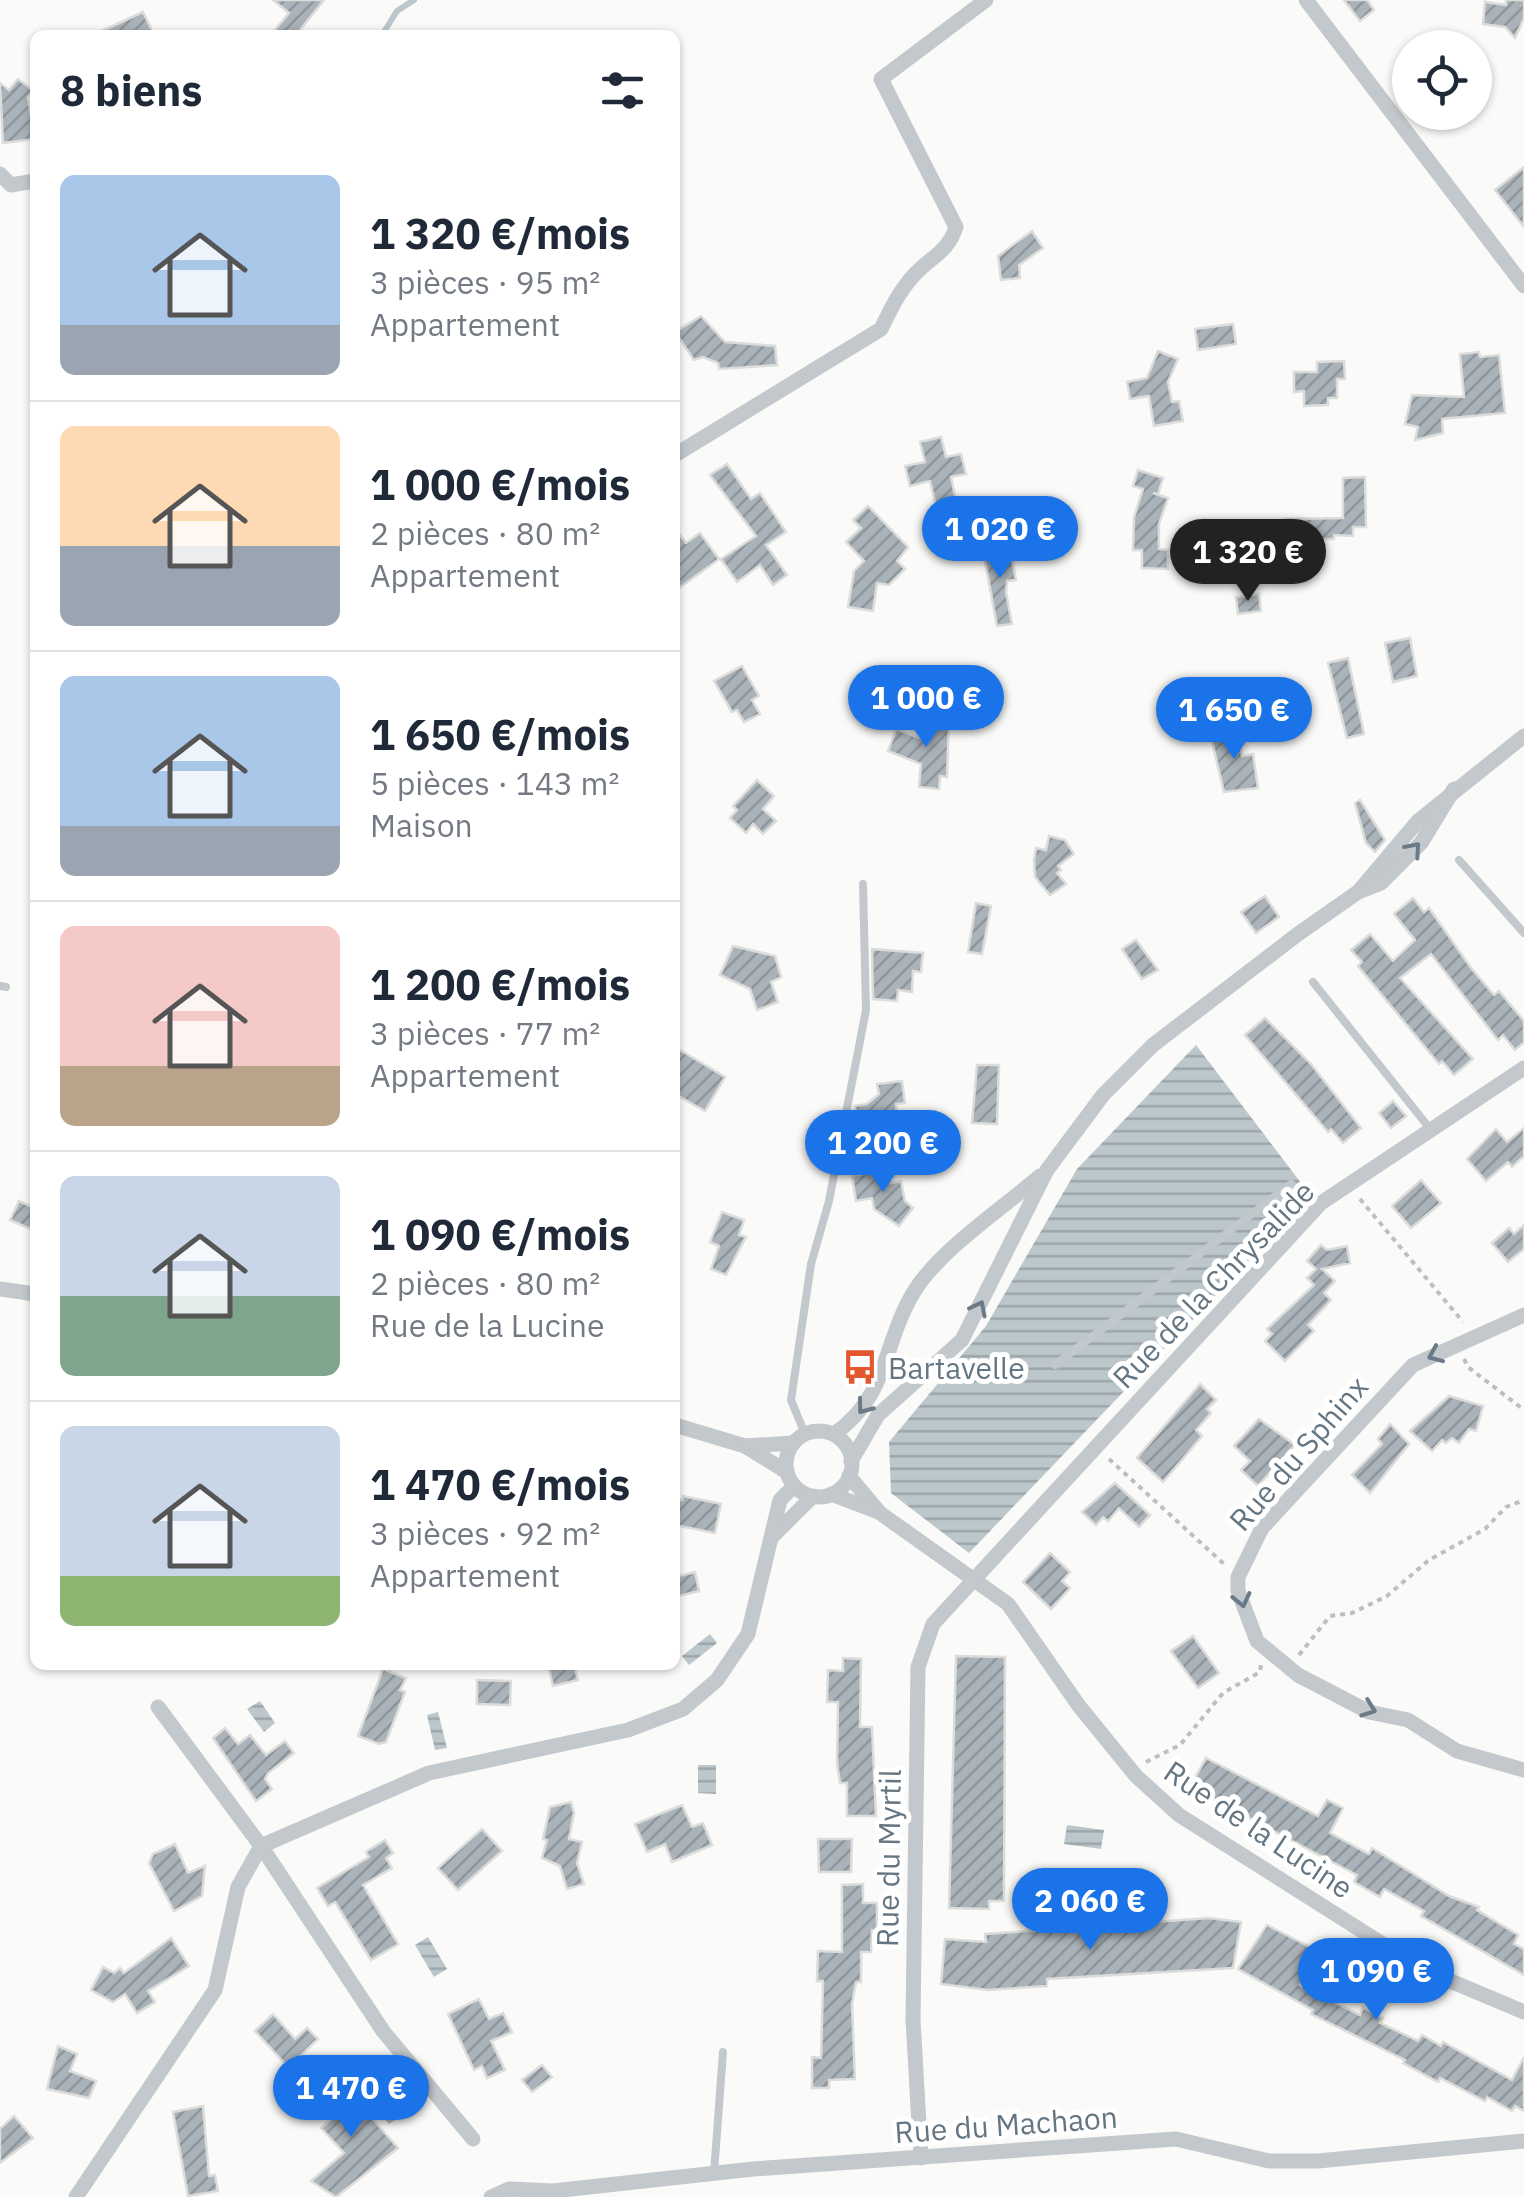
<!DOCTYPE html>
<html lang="fr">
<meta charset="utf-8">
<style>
body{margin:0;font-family:"IBM Plex Sans",sans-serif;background:#f2f2f3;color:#1f2937;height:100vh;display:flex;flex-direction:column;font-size:38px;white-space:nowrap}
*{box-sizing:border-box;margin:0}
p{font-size:32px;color:#747a83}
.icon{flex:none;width:55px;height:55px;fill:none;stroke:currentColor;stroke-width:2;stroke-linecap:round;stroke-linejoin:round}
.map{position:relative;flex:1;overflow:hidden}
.details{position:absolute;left:30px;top:30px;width:650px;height:1640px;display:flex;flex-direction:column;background:#fff;border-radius:15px;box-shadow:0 2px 8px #0004}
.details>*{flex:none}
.buttons{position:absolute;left:1392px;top:30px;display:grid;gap:20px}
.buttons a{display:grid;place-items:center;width:100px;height:100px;border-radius:50%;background:#fff;box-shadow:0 2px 8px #0004;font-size:50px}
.price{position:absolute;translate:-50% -85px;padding:0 22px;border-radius:35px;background:#1a73e8;color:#fff;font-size:32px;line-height:65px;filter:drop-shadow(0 2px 5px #0008)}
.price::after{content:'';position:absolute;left:50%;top:60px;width:30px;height:22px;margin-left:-15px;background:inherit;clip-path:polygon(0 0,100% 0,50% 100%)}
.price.active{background:#222;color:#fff}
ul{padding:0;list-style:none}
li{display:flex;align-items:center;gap:30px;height:250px;padding:0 30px}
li+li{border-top:2px solid #e0e1e3}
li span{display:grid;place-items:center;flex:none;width:280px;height:200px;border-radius:15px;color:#555}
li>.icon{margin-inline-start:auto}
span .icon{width:120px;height:120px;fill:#fffc;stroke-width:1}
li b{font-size:42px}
h2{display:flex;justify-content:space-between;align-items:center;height:120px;padding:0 30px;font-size:42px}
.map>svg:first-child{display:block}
</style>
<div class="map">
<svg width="1524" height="2197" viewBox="0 0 1524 2197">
<defs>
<pattern id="water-rules" width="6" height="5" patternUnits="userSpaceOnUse" patternTransform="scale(2.5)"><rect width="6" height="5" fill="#bbc7cb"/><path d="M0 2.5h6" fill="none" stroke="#9ca6aa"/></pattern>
<pattern id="building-hatch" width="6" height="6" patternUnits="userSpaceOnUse" patternTransform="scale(2.5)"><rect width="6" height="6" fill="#aab3b9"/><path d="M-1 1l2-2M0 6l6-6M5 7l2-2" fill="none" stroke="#8e969c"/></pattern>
</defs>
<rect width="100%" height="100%" fill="#fafaf8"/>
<g fill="url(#water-rules)">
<path d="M1196,1045L1311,1196L969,1553L891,1493L889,1442L986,1326L1077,1169Z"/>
<path d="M710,1634L717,1643L689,1665L682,1656Z"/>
<path d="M260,1701L275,1723L264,1732L247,1709Z"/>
<path d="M438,1712L447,1748L435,1750L427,1715Z"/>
<path d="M698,1765H716V1794L698,1793Z"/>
<path d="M1067,1825L1104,1830L1101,1849L1064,1844Z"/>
<path d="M428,1937L447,1969L434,1977L415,1945Z"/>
<path d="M381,2093L401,2116L389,2124L370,2101Z"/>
</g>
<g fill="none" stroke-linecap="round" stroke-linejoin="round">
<path stroke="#bbc7cb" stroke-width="6" d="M382,35L397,11L414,0"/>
</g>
<g fill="url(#building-hatch)" stroke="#dcdcda" stroke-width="2.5">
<path d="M273,0H324L296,35H271L289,13Z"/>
<path d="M1344,0H1367L1374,10L1360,21Z"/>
<path d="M1506,0H1524V18L1515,38L1505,27L1483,24L1485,2L1506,5Z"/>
<path d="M143,12L154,35H93Z"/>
<path d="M18,79L34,91L28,97L35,139L3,143L0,83L9,90Z"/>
<path d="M1524,167V227L1495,190Z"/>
<path d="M1032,231L1043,248L1019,265L1020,278L1001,280L998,256Z"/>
<path d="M701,316L725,342L775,346L777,365L719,369L718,363L703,357L694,360L675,332Z"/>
<path d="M1233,324L1236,344L1198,350L1195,329Z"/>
<path d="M1158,351L1178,359L1168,382L1172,402L1179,401L1183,421L1154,426L1149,396L1130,399L1127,382L1147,378Z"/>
<path d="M1479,352L1480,357L1499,355L1505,413L1442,419L1443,433L1415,440L1418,427L1405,424L1412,395L1464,397L1460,354Z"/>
<path d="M1344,361L1345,379H1337V398H1328V405L1304,406V391L1294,392V372H1317V362Z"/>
<path d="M941,437L946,457L961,454L966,474L951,477L960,519L940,524L930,481L910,486L905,466L925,462L920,442Z"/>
<path d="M727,464L751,499L760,493L786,532L766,545L787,575L773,585L760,565L737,582L721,559L756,536L710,475Z"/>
<path d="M1138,470L1163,478L1158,494L1153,493L1168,498L1159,524V549L1168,550V569L1142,568V550H1133L1134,517L1143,489L1133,486Z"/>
<path d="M1365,477L1366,527H1353V536L1334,535V539L1285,540V519L1343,518V478Z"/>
<path d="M868,506L908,547L897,561L905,569L889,585L877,583L873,611L848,607L854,571L864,561L846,542L861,528L853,520Z"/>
<path d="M675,528L686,543L700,533L719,559L675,591Z"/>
<path d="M1009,545L1016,580L1007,581L1006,592L1012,624L997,626L983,550Z"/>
<path d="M1259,594L1261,611L1238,614L1236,597Z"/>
<path d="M1410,638L1417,676L1393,682L1385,643Z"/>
<path d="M1348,658L1364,734L1347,738L1328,663Z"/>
<path d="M742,666L759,696L752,700L760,714L744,722L737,710L732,712L714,681Z"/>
<path d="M925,716L949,718L947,777L940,776L939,789L919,787L921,764L888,751L896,729L922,739Z"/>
<path d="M1239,729L1242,756L1253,754L1258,788L1224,792L1210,733Z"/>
<path d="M757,780L774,796L763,809L776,821L763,834L753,824L746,833L730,818L737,810L733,806Z"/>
<path d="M1360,800L1385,840L1375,852L1366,843L1355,803Z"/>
<path d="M1049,836L1065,840L1074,854L1058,866L1061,870L1057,873L1066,884L1050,895L1035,877L1034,860L1036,848L1046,850Z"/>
<path d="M1265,896L1279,917L1256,933L1241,912Z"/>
<path d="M1413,898L1424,912L1429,908L1471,968L1494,995L1499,991L1524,1021V1042L1515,1050L1503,1035L1498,1040L1431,954L1400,978L1473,1059L1454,1075L1442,1061L1439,1064L1358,966L1362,962L1351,950L1370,934L1393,961L1415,940L1394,914Z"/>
<path d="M976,903L991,906L982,954L968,952Z"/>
<path d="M1136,940L1158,970L1142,979L1122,949Z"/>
<path d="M733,946L775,956L781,977L771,982L778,1002L757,1010L750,989L720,975Z"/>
<path d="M872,949L923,953L921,972L913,971L912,992L898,990L897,1001L873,999Z"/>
<path d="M1265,1018L1311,1064L1361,1128L1343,1143L1331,1129L1328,1132L1245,1035Z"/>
<path d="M675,1047L725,1077L705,1111L675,1094Z"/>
<path d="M977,1065H999L997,1124L972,1123Z"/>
<path d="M902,1081L905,1103L896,1104L899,1135L873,1139L872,1130L858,1132L855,1106L867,1104L879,1094L877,1084Z"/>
<path d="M1393,1101L1406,1116L1391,1128L1379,1113Z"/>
<path d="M1524,1128V1156L1512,1167L1508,1162L1486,1181L1467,1159L1496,1129L1507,1142Z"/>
<path d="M888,1170L891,1183L901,1181L905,1201L913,1208L899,1226L874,1209L872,1198L856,1201L852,1176Z"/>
<path d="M1421,1180L1441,1203L1411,1228L1392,1206Z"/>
<path d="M19,1201L35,1208V1231L10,1220Z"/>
<path d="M722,1212L744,1220L739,1235L746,1237L726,1275L711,1269L719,1246L710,1242Z"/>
<path d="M1524,1225V1249L1508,1262L1492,1243L1509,1228L1514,1234Z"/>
<path d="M1321,1245L1327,1250L1347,1246L1350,1263L1322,1269L1335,1281L1324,1293L1331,1300L1308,1325L1314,1331L1285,1361L1265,1341L1272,1334L1267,1329L1314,1285L1307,1278L1316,1269L1307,1261Z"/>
<path d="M1200,1384L1216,1400L1207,1409L1211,1413L1196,1430L1202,1436L1163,1482L1137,1458Z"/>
<path d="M1449,1396L1483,1406L1476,1431L1469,1429L1459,1443L1452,1438L1446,1443L1442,1440L1432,1451L1410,1431Z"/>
<path d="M1259,1419L1295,1445L1258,1486L1241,1470L1250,1461L1234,1446Z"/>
<path d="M1390,1424L1409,1444L1370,1493L1352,1475L1382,1444L1378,1439Z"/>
<path d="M1115,1483L1150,1515L1139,1527L1119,1508L1108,1521L1103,1517L1096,1525L1082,1512Z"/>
<path d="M683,1496L721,1504L715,1533L675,1525V1499L682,1500Z"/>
<path d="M1050,1553L1070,1572L1062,1581L1070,1588L1051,1609L1023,1582Z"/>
<path d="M695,1572L699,1591L675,1597V1577Z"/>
<path d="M1193,1636L1219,1673L1198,1688L1171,1651Z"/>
<path d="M956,1656L1005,1657L1004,1901H989V1909L949,1908Z"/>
<path d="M843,1658L861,1659L860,1727H872L876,1816H847V1783H840L837,1763L838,1702H827L828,1670L843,1671Z"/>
<path d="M548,1665H574L578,1680L553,1686Z"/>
<path d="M383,1669L406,1678L400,1690L405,1692L386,1742L379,1744L358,1736Z"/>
<path d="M477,1680L511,1681L510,1705L477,1704Z"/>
<path d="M225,1728L238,1744L250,1735L266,1755L285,1741L294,1753L268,1773L265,1779L272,1789L256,1801L213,1738Z"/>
<path d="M1206,1758L1318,1816L1327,1800L1343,1808L1330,1833L1369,1854L1372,1848L1449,1896L1479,1907L1477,1910L1518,1935L1514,1944L1524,1949V1975L1421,1916L1424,1911L1384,1889L1380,1897L1354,1882L1357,1875L1190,1787Z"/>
<path d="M571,1802L574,1813L569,1839L582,1842L577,1863L584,1884L567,1889L560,1866L542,1858L547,1840L543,1839L550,1807Z"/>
<path d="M682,1805L692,1827L703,1823L712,1845L672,1862L665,1844L647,1852L635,1824Z"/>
<path d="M482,1829L502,1851L458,1890L438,1868Z"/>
<path d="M818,1839H852L851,1872H819Z"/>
<path d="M385,1840L393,1853L386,1858L392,1868L363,1885L398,1944L371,1960L335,1902L328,1906L317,1888L369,1857L366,1852Z"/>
<path d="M175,1844L188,1873L205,1866L202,1896L174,1911L149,1863L153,1854Z"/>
<path d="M863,1884V1903H877V1930H872L871,1952H861V1982H856L852,2004L855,2079L829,2080V2088H812V2057L821,2058L823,1981H817L818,1951L842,1952V1885Z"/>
<path d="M1209,1918L1241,1922L1233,1968L1047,1979V1986L988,1990L941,1984L945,1939L986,1942L985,1934Z"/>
<path d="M1267,1925L1320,1952L1300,1985L1360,2015L1363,2008L1383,2018L1380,2023L1418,2041L1422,2035L1441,2046L1443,2042L1512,2080L1524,2057V2111L1515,2106L1512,2111L1487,2097L1485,2101L1440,2078L1438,2082L1403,2063L1405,2060L1311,2014L1313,2010L1238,1969Z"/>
<path d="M171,1938L189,1966L148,1991L155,2002L137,2013L125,1994L113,2002L91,1990L103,1967L114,1973L120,1968L124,1973Z"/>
<path d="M479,1999L489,2019L503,2013L512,2032L491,2041L505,2070L487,2078L482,2066L474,2070L448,2014Z"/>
<path d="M273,2014L295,2039L307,2028L318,2039L288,2067L255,2031Z"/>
<path d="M58,2046L77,2054L70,2071L96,2081L89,2098L47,2089Z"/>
<path d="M542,2065L552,2077L532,2092L522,2080Z"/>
<path d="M349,2077L360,2090L334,2112L357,2101L398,2148L336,2197L311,2181L344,2153L321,2128L332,2119L318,2102Z"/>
<path d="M203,2106L209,2176L215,2175L218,2191L188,2196L173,2112Z"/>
<path d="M14,2116L33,2138L0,2163V2129Z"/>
</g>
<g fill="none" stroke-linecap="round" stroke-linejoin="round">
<g stroke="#bbbfc2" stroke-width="4" stroke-dasharray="5 5" stroke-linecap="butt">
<path d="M1360,1199L1463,1322"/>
<path d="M1464,1359L1468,1367L1524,1410"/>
<path d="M1109,1459L1224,1564"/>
<path d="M1299,1655L1330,1616L1352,1613L1387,1596L1429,1560L1485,1529L1506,1507L1524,1500"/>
<path d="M1146,1762L1180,1745L1223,1693L1260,1672L1261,1665"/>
</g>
<g stroke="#c3c8cc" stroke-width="8">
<path d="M1459,860L1524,933"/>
<path d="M1313,982L1431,1130"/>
<path d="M0,986L6,987"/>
<path d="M1055,1365L1291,1184L1314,1208"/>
<path d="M805,1434L791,1400L811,1264L829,1201L866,1010L863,884"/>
<path d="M714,2173L723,2052"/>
</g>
<g stroke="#c3c8cc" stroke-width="15">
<path d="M1306,0L1524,286"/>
<path d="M0,174L11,185L35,181"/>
<path d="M675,455L881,329C891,309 899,291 915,274C932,256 948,252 956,227L881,79L986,0"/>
<path d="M1358,892L1418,821L1524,736"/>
<path d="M0,1289L35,1294"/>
<path d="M1524,1315L1413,1365L1262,1528L1238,1577V1591L1257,1641L1298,1675L1369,1712L1408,1720L1457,1751L1524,1770"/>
<path d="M675,1425L745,1446L787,1472"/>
<circle cx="819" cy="1464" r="33"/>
<path d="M834,1434C890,1395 882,1343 915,1290C941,1249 1003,1208 1040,1176"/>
<path d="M745,1446L793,1443"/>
<path d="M851,1461L878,1415L962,1340L1047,1170L1103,1095L1153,1045L1298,934L1358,892L1381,883L1421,843L1454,789"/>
<path d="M849,1476L880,1513L1008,1604L1079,1706L1136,1776L1179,1815L1422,1969L1524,2012"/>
<path d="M831,1494L876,1511"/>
<path d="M772,1537L813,1496"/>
<path d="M158,1707L261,1846L383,2031L473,2139"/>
<path d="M921,2158L913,2020L918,1667L933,1624L1321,1203L1524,1068"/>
<path d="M76,2197L215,1990L238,1887L261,1846L429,1773L628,1730L683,1709L717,1680L748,1634L780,1500L794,1486"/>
<path d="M491,2197L509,2189L553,2191L753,2169L1176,2139L1269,2161H1318L1524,2141"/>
</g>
</g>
<defs><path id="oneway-chevron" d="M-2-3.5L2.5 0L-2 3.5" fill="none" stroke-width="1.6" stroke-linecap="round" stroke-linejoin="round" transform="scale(2.5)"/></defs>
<g stroke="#6a7a87">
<use href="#oneway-chevron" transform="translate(1414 849) rotate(-49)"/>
<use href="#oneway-chevron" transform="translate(979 1308) rotate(-63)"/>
<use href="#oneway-chevron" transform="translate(1435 1355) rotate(157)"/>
<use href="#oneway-chevron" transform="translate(864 1407) rotate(127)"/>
<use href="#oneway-chevron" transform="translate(1242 1600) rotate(77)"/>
<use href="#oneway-chevron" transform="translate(1369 1709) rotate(20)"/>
</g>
<defs>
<symbol id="bus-bare" viewBox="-9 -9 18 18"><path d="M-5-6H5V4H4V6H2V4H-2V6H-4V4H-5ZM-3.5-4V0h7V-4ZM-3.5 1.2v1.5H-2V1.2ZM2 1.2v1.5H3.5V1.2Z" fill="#e4572e" stroke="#fff" stroke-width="2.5" paint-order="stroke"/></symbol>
</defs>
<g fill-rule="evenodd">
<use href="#bus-bare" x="835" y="1342" width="50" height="50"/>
</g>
<g text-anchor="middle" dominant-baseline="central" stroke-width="10" stroke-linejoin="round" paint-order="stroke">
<g font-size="30" fill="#657683" stroke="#fff">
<text transform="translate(1213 1284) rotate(-46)">Rue de la Chrysalide</text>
<text transform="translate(1298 1453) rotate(-49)">Rue du Sphinx</text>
<text transform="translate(1259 1829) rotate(34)">Rue de la Lucine</text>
<text transform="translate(888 1858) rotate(-89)">Rue du Myrtil</text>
<text transform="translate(1006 2124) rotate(-4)">Rue du Machaon</text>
</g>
<g font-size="30" fill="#657683" stroke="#fff" text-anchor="start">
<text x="888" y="1367">Bartavelle</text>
</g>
</g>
</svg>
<div class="buttons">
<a><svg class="icon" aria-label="locate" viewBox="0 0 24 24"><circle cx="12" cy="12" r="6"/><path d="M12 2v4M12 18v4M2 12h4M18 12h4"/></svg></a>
</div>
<b class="price" style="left:1000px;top:581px">1 020 €</b>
<b class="price active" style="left:1248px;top:604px">1 320 €</b>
<b class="price" style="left:926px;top:750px">1 000 €</b>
<b class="price" style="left:1234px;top:762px">1 650 €</b>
<b class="price" style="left:883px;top:1195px">1 200 €</b>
<b class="price" style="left:1090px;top:1953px">2 060 €</b>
<b class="price" style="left:1376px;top:2023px">1 090 €</b>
<b class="price" style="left:351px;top:2140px">1 470 €</b>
<section class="details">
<h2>8 biens<svg class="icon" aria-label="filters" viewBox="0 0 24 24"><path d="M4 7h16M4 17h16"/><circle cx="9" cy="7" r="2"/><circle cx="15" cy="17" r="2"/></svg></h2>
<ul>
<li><span style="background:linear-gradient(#a9c7e8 75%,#9aa5b1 0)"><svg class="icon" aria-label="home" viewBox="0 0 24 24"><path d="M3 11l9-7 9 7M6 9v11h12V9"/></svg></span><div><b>1 320 €/mois</b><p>3 pièces · 95 m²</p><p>Appartement</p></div></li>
<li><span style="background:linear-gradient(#ffd9b3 60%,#9aa5b1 0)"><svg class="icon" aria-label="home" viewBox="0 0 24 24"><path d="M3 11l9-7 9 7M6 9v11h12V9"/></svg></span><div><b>1 000 €/mois</b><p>2 pièces · 80 m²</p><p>Appartement</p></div></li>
<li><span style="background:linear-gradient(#a9c7e8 75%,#9aa5b1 0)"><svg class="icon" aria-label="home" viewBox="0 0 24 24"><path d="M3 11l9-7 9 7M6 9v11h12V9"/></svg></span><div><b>1 650 €/mois</b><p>5 pièces · 143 m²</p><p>Maison</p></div></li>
<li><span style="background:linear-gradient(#f6c9c9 70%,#b9a48a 0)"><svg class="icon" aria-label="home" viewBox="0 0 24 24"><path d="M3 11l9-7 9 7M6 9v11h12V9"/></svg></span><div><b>1 200 €/mois</b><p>3 pièces · 77 m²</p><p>Appartement</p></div></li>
<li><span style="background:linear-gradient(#c9d6e8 60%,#7fa58c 0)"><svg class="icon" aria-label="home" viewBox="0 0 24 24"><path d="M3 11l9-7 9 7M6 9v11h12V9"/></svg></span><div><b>1 090 €/mois</b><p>2 pièces · 80 m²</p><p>Rue de la Lucine</p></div></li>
<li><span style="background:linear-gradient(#c9d6e8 75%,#8fb573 0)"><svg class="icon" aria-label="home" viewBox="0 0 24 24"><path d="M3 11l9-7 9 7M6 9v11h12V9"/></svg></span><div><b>1 470 €/mois</b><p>3 pièces · 92 m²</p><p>Appartement</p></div></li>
</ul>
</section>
</div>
